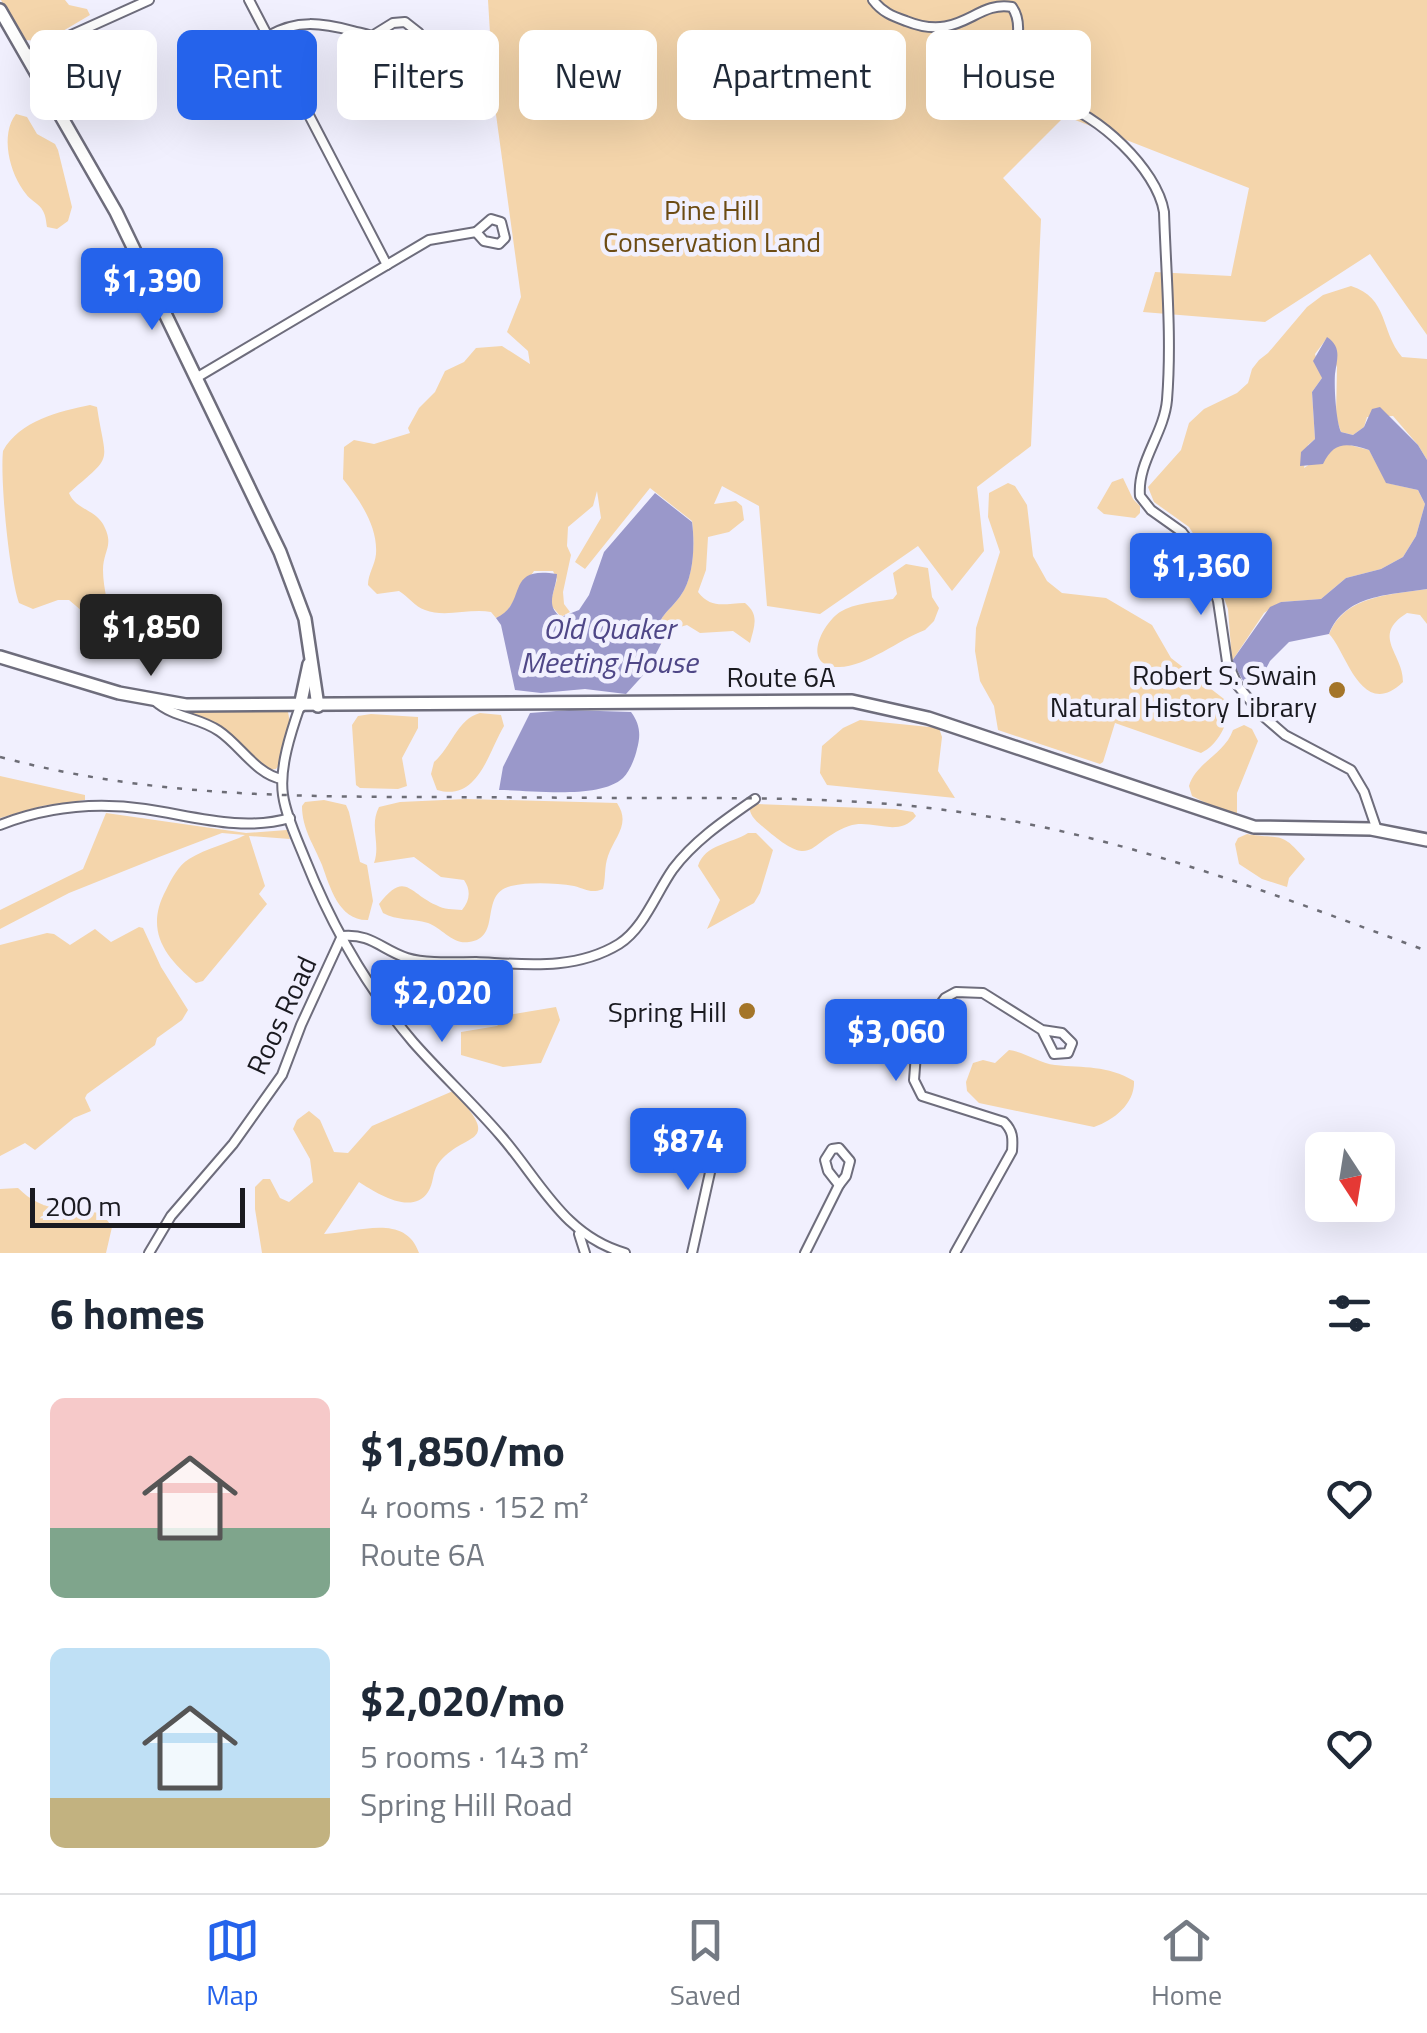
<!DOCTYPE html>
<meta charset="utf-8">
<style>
body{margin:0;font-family:"Titillium Web",sans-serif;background:#f6f6f7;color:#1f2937;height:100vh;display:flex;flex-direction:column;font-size:38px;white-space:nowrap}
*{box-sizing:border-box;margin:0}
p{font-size:32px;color:#747a83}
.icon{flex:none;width:55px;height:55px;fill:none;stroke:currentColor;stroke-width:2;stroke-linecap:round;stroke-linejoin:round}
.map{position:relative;height:1253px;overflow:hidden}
.sheet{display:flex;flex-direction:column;background:#fff;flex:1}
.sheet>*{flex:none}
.top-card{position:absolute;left:30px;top:30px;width:1368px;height:90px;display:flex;gap:20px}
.needle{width:65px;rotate:168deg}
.buttons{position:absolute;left:1305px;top:1132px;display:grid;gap:20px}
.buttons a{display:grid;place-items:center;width:90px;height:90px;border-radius:15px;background:#fff;box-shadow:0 10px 40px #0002;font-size:50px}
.scale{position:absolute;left:30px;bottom:25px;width:215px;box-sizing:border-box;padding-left:10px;border:5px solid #1a1a20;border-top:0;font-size:28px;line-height:35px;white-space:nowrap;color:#1a1a20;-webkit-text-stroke:8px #f1f0fe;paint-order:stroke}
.price{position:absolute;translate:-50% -85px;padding:0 22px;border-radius:10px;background:#2563eb;color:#fff;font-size:32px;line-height:65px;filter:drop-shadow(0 2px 5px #0008)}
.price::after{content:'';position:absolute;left:50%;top:60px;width:30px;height:22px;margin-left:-15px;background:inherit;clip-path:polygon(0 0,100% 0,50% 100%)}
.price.selected{background:#222;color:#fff}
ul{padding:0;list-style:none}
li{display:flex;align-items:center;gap:30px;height:250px;padding:0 50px}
li span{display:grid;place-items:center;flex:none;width:280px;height:200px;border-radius:15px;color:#555}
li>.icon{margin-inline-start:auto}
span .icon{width:120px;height:120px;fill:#fffc;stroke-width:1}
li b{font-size:42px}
h2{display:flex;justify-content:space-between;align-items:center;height:120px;padding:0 50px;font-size:42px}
.tag{padding:0 35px;border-radius:15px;background:#fff;box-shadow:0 10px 40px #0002;font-size:35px;line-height:90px}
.tag.selected{background:#2563eb;color:#fff}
.menu{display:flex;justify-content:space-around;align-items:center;height:140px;border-top:2px solid #e0e1e3;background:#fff;font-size:28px;color:#747a83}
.menu a{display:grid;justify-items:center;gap:5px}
.menu .selected{color:#2563eb}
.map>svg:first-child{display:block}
</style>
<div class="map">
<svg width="1427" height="1253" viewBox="0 0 1427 1253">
<rect width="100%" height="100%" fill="#f1f0fe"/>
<g fill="#f4d5ab">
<path d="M1,0H65L69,5L87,9L90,15L46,41L23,40Z"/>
<path d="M488,0H1427V335L1370,254L1265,322L1143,312L1155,272L1231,276L1249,188L1065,116L1003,178L1041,219L1031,446L977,487L984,551L952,591L918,546L820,614L767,606L759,506L722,486L714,504L736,501L742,506L744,520L729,532L708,537L706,570L698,592C712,610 725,603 745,603C760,615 754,627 750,643L733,631L700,633L687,625L673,629L661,644C650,620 670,612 681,595C694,577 695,542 692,521L650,488L585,569L575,562L601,518L597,491L593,506L568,527L567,546L571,555L563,592L564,604L570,612L561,617L550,604L557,579L553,571H534L505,614L496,618L491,612C470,608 445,618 425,610C415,607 408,596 399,591L377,594L368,585C368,574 375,565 376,554C378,526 359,499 343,479L344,447L354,440L374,444L410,433L408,428L419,408L435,392L445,371L464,362L476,348L502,346L530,364L528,351L507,332L521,297L494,100Z"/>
<path d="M16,114L27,117L37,134L55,144L58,150L72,207L68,221L57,229L47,227C46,222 46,216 43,211C40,204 30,200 26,194C9,173 0,134 16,114Z"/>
<path d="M1351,286C1389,298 1380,331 1402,357L1427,359V460L1418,445L1393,416L1367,417L1364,427L1353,435L1341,432L1336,417L1337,367L1327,338L1315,354L1322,378L1312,392L1315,439L1308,445L1304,468L1342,443L1369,450L1387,483L1418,490L1425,504L1416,536L1403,557L1381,569L1346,578L1321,599L1281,602L1264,613L1232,661L1228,609L1211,562L1189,527L1154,502L1148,487L1181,450L1189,423L1204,409L1237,393L1248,383L1252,369L1259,360L1268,353L1307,307L1323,295Z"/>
<path d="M90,405L97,407C106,466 115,453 69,493C75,509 94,509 103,524C115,546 103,550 103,570C103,592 112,612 109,634L69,600H58L33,609L19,603C9,573 0,479 3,451C19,421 60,411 90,405Z"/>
<path d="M1123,478L1133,499L1140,506V513L1135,518L1104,514L1097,508L1112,482Z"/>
<path d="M1008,483L1015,486L1027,505L1033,556L1047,581L1062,593L1106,598L1152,625L1171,658L1224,699L1229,705C1229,723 1218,745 1201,753L1115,723L1103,762L1100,764L998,730L994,706L980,681L975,651L976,628L1000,552L988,517L989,493Z"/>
<path d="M906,564L928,568L932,597L939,608L934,621L925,630C900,639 866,667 839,667C801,667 821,625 840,612C854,603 877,602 893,599L897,594L893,573Z"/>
<path d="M1427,589V624L1420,615L1407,613C1370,636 1404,654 1403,682C1361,722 1346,650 1329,634C1345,595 1390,595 1427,589Z"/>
<path d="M174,708L288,712C292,726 286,757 276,769L266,770L223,730L174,711Z"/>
<path d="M480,713L501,715L504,726C488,753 478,802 437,790L431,774L434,762C451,748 457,719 480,713Z"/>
<path d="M371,714L418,717V728L402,758L407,786L398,789L360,788L356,785L352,725L358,716Z"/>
<path d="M860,720L939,728L942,737L938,771L955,798L827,785L820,773L822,746L843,728Z"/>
<path d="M1244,725L1252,729L1258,741L1237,793V814L1232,816L1192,796L1189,786C1196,762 1225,754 1233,730Z"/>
<path d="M0,776L85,795V800L42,806L0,818Z"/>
<path d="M466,799L617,803C631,824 615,836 608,856C604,867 606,878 603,889C590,894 586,889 574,886C555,883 530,882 511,886C478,894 503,938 469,942C453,945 442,928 428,923C412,918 397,921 383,913L379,904C405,870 409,893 436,905C444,910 453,909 462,910C470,901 471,890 464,880L441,877L414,857L374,863C381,844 369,826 379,807L400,802Z"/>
<path d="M324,800L346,805L349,812L360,862L367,865L373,901L368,920C339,921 330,887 322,865C314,845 302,829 302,806L305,802Z"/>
<path d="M756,804L895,809L913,812L916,816C898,839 872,818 849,826C808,841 815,871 768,831C759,823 751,819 749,807Z"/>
<path d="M106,813L246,833L287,830L290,839L249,836L265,886L259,894L267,904L203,981L196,983C163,956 145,929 166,890C172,878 178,866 189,859C206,848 230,843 245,835L222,833L159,857L69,893L0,929V910L83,869Z"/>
<path d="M748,833H756L773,850L760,893L754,903L707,929L720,900L698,866C705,844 731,844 748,833Z"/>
<path d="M1247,834C1282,840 1280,830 1305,859L1289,878L1287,887L1262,879L1239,864L1235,844L1238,838Z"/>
<path d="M139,927L143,928L161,967L188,1010L182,1020L157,1038L155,1045L87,1094L85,1098L91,1111L74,1118L35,1150L25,1143L0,1156V945L47,933L54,934L70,945L95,929L111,942Z"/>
<path d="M556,1007L560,1020L541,1063L503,1067L461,1055V1032L497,1026L508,1015Z"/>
<path d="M1009,1050C1025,1052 1039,1063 1055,1065C1084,1068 1107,1065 1134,1081C1135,1103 1115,1120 1094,1127L979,1103L967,1091L966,1082L973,1063L983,1060L995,1063Z"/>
<path d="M453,1091C506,1148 463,1130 438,1164C432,1173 434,1183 428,1192C412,1216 376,1193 359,1182L324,1234C356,1233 405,1212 419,1253H262L255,1209V1187L263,1179H270L280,1198L289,1202L313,1182L310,1159L293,1129L297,1120L309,1111L320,1120L334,1152L348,1153L372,1126Z"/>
<path d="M18,1188C43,1213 69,1210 102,1213L112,1227L106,1253H0V1189Z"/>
</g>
<g fill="#9a98ca">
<path d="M1327,337C1342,347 1337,359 1335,374C1334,387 1336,421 1341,432L1353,435L1364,427L1372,409L1380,407L1418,445L1427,460V589C1390,595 1345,594 1329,634L1289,642L1270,661L1257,686H1246L1232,661L1270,607L1281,602L1321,599L1346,578L1381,569L1403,557L1416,536L1425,504L1418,490L1386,483L1369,450C1347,443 1334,441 1323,464L1300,466L1301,452L1315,439L1312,392L1322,378L1313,361Z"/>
<path d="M655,493L692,522C695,543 694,577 681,595C670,612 650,620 661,644L647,671L626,694L585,689L541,693L515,690L501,625L496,618C529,603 503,565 557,574C556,591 544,605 561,617L579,610L589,595L604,552Z"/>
<path d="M569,710L631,712C640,724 641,735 637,749C635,758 630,771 623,778C599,800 530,790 499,790L503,767L530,713Z"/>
</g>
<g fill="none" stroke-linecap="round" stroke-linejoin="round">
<defs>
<g id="street">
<path d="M249,0L387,265"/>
<path d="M873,0C882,12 892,16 906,21C961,43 975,0 1012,7C1029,31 1004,66 1015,98C1028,99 1043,98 1055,102C1097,113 1157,169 1164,212C1166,274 1172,338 1167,400C1164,434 1137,462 1140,496L1151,510L1182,532L1205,563L1218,601L1227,662L1238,686L1263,716L1285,735L1351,770L1364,792L1377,830"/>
<path d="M268,36C297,19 322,23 353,31C360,33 370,34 376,38C391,50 385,69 413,58L420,46L419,33L405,22L393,23L372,36"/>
<path d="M27,55L149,0"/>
<path d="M491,219L501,222L505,238L499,244L484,241L476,232Z"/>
<path d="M196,378L429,240L476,232"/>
<path d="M155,701C174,718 199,717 219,731C240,745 257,775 282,779"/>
<path d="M300,706C291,732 279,768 283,795C286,816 297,839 305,859C331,924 368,989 413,1042C441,1074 473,1103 501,1136C540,1181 564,1236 625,1253"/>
<path d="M0,825C46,807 96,802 145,809C193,816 242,832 290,818"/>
<path d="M839,1148L850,1161L846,1176L839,1185L828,1171L825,1160L832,1149Z"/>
<path d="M579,1234L585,1253"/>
<path d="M149,1253L171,1216L233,1144L282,1075L301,1025L342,936C371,933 382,950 407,958C427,964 455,962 476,962C524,964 575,971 619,944C644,928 656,893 673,869C695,840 725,820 755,799"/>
<path d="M692,1253L717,1141"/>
<path d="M805,1253L839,1185"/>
<path d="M955,1253L1012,1151C1013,1138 1013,1131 1004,1122L922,1096L914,1080L916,1054L934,1013L945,998L956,992L983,993L1042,1030L1062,1033L1072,1043L1068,1053L1054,1054L1042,1030"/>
</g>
<g id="secondary">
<path d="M0,10L116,212L280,552L305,619L318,706"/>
<path d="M0,657L119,693L186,705L852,701L928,718L1254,827L1371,829L1427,840"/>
<path d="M300,706L309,664"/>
</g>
</defs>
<use href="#street" stroke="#6e6d7c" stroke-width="12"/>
<use href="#secondary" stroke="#6e6d7c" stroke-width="16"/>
<use href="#street" stroke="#fff" stroke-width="8"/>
<use href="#secondary" stroke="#fff" stroke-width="11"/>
<path stroke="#6d6d76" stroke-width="2.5" stroke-dasharray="5 10" stroke-linecap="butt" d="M0,757C136,793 258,796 398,797C488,797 579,798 670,798C743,798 816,798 889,804C1083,820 1247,884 1427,951"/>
</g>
<g fill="#a47529" stroke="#f1f0fe" stroke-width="4">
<circle cx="1337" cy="690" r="10"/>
<circle cx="747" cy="1011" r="10"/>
</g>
<g text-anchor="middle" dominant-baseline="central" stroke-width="9" stroke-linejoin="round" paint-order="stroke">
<g font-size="28" fill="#6c4b13" stroke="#f1f0fe">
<text x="712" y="209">Pine Hill<tspan x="712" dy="32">Conservation Land</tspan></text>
</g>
<g font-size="28" fill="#1a1a20" stroke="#f1f0fe" text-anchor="end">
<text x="1317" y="674">Robert S. Swain<tspan x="1317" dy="32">Natural History Library</tspan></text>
<text x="727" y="1011">Spring Hill</text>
</g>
<g font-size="28" fill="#1a1a20" stroke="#f1f0fe">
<text x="781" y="676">Route 6A</text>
<text transform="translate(281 1015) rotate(-65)">Roos Road</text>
</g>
<g font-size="30" font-style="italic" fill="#4f4787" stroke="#f1f0fe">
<text x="609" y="628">Old Quaker<tspan x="609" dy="34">Meeting House</tspan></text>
</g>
</g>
</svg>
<div class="buttons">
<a><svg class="needle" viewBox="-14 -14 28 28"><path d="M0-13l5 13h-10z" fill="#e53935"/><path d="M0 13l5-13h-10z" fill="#747a83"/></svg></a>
</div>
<div class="scale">200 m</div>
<b class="price" style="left:152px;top:333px">$1,390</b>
<b class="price" style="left:1201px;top:618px">$1,360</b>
<b class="price selected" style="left:151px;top:679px">$1,850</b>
<b class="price" style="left:442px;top:1045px">$2,020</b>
<b class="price" style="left:896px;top:1084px">$3,060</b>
<b class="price" style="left:688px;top:1193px">$874</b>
<div class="top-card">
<a class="tag">Buy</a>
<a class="tag selected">Rent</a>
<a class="tag">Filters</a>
<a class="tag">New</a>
<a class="tag">Apartment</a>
<a class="tag">House</a>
</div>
</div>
<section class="sheet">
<h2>6 homes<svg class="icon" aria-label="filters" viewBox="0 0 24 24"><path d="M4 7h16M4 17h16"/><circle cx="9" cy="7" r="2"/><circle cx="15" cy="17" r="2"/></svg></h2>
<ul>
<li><span style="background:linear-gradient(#f6c9c9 65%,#7fa58c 0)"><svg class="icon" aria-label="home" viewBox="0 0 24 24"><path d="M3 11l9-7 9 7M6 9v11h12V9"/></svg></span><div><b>$1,850/mo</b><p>4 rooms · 152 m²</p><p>Route 6A</p></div><svg class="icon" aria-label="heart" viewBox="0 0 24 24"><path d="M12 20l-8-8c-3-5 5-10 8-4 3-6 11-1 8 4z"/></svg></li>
<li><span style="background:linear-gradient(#bfe0f5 75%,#c2b280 0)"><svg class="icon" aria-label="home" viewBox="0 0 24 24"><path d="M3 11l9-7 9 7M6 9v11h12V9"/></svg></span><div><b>$2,020/mo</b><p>5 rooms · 143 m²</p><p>Spring Hill Road</p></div><svg class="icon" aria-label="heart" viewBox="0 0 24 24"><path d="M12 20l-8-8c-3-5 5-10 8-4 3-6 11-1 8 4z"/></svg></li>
</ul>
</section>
<nav class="menu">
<a class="selected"><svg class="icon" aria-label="map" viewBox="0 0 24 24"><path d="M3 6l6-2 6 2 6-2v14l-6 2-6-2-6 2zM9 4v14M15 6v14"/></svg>Map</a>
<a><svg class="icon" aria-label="saved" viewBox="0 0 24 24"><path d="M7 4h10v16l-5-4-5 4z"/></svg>Saved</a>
<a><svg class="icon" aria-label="home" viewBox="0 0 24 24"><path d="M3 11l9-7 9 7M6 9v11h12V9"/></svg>Home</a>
</nav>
